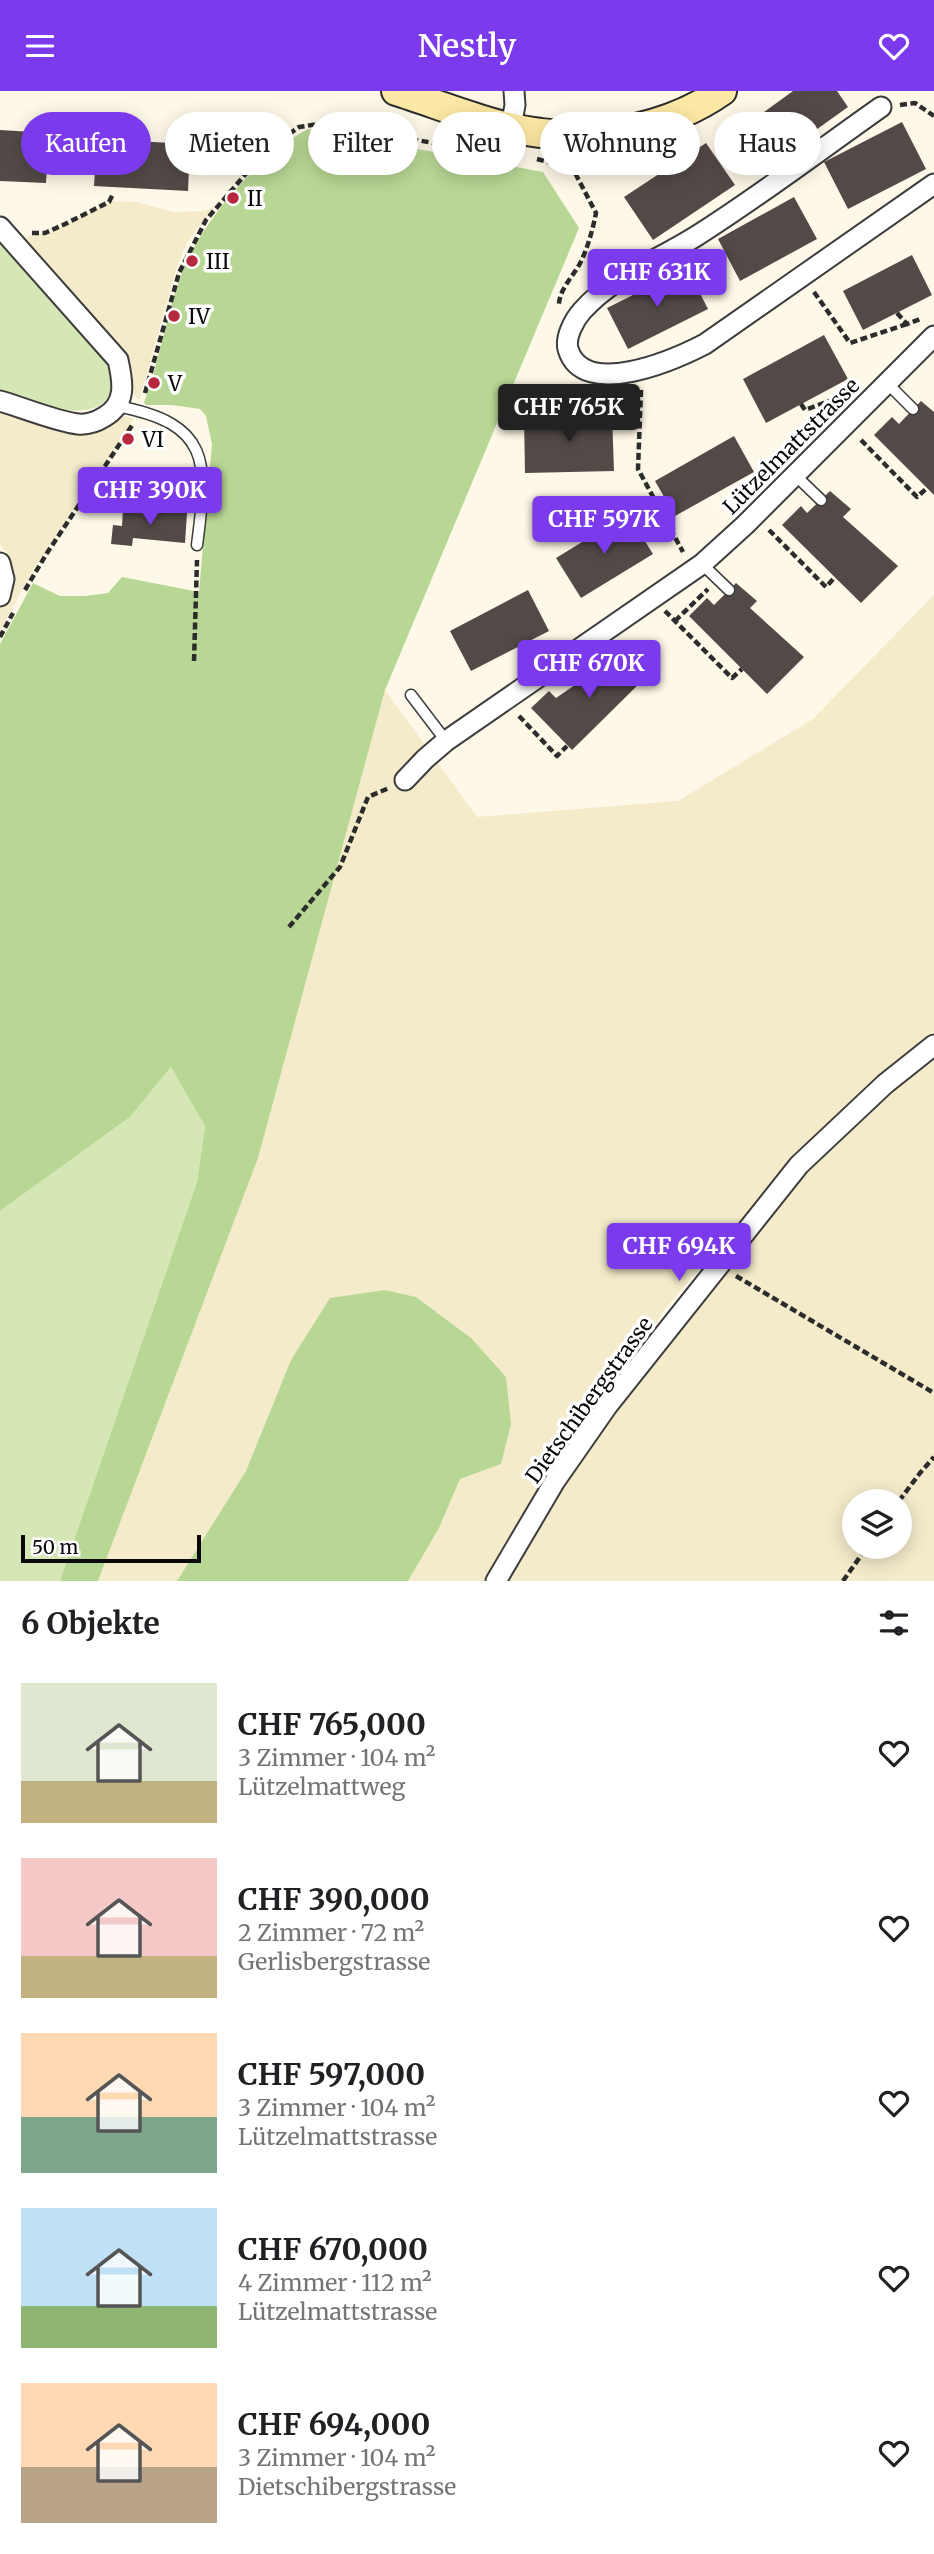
<!DOCTYPE html>
<html lang="de">
<meta charset="utf-8">
<style>
body{margin:0;font-family:Merriweather,serif;background:#f6f6f6;color:#202124;height:100vh;display:flex;flex-direction:column;font-size:26px;white-space:nowrap}
*{box-sizing:border-box;margin:0}
p{font-size:23px;color:#757577}
.icon{flex:none;width:38px;height:38px;fill:none;stroke:currentColor;stroke-width:2;stroke-linecap:round;stroke-linejoin:round}
.map{position:relative;height:1490px;overflow:hidden}
.sheet{display:flex;flex-direction:column;background:#fff;flex:1}
.sheet>*{flex:none}
.banner{position:absolute;left:21px;top:21px;width:892px;height:63px;display:flex;gap:14px}
.buttons{position:absolute;left:842px;top:1398px;display:grid;gap:14px}
.buttons a{display:grid;place-items:center;width:70px;height:70px;border-radius:50%;background:#fff;box-shadow:0 4px 18px #0003;font-size:35px}
.scale{position:absolute;left:21px;bottom:18px;width:180px;box-sizing:border-box;padding-left:7px;border:4px solid #0a0a0a;border-top:0;font-size:19px;line-height:24px;white-space:nowrap;color:#0a0a0a;-webkit-text-stroke:5px #fff;paint-order:stroke}
.price{position:absolute;translate:-50% -60px;padding:0 16px;border-radius:7px;background:#7c3aed;color:#fff;font-size:23px;line-height:46px;filter:drop-shadow(0 2px 4px #0008)}
.price::after{content:'';position:absolute;left:50%;top:42px;width:21px;height:16px;margin-left:-10px;background:inherit;clip-path:polygon(0 0,100% 0,50% 100%)}
.price.active{background:#222;color:#fff}
ul{padding:0;list-style:none}
li{display:flex;align-items:center;gap:21px;height:175px;padding:0 21px}
li span{display:grid;place-items:center;flex:none;width:196px;height:140px;border-radius:0px;color:#555}
li>.icon{margin-inline-start:auto}
span .icon{width:84px;height:84px;fill:#fffc;stroke-width:1}
li b{font-size:30px}
h2{display:flex;justify-content:space-between;align-items:center;height:84px;padding:0 21px;font-size:30px}
.tag{padding:0 24px;border-radius:32px;background:#fff;box-shadow:0 4px 18px #0003;font-size:24px;line-height:63px}
.tag.active{background:#7c3aed;color:#fff}
header{display:flex;justify-content:space-between;align-items:center;height:91px;padding:0 21px;background:#7c3aed;color:#fff;font-size:32px;font-weight:600}
.map>svg:first-child{display:block}
</style>
<header><svg class="icon" aria-label="menu" viewBox="0 0 24 24"><path d="M4 6h16M4 12h16M4 18h16"/></svg>Nestly<svg class="icon" aria-label="heart" viewBox="0 0 24 24"><path d="M12 20l-8-8c-3-5 5-10 8-4 3-6 11-1 8 4z"/></svg></header>
<div class="map">
<svg width="934" height="1490" viewBox="0 0 934 1490">
<rect width="100%" height="100%" fill="#fef8e8"/>
<g fill="#f3ebca" fill-rule="evenodd">
<path d="M113,110L136,111L175,121L204,120L214,116L187,151L177,176L139,310L132,301L130,279L124,265L67,196L24,150L31,143H47Z"/>
<path d="M0,318L104,336L125,325L134,328L34,477L0,540V518L10,509L13,494V477L8,464L0,453Z"/>
<path d="M934,504V940L894,971L818,1040L664,1219L634,1273L572,1349L489,1490H408L439,1437L460,1388L471,1247L416,1206L385,1199L291,1269L246,1380L177,1490H98L258,1067L385,599L477,726L678,710L813,628Z"/>
<path d="M934,956V1490H505L568,1382L613,1318L801,1077ZM854,1410H900V1456H854Z"/>
</g>
<g fill="#d4e7b4">
<path d="M0,150L104,265C112,278 119,291 109,305C90,336 27,309 0,301Z"/>
<path d="M172,975L205,1035L197,1091L60,1490H0V1120L130,1026Z"/>
</g>
<g fill="#b9d794">
<path d="M308,38L543,81L579,137L385,599L258,1067L98,1490H60L197,1091L205,1035L171,976L130,1026L0,1120V553L33,492L60,505H85L108,502L122,486L199,501L212,353L206,325L200,318L172,314H146L144,312C160,269 166,224 182,182C202,130 258,65 308,38Z"/>
<path d="M385,1199L416,1206L471,1247L506,1286L511,1333L501,1373L460,1388L439,1437L408,1490H177L246,1380L291,1269L330,1207Z"/>
</g>
<g fill="#534a47">
<path d="M793,0H837L848,16L771,71L745,35Z"/>
<path d="M902,31L926,78L848,118L824,71Z"/>
<path d="M0,39L49,42L46,92L0,90Z"/>
<path d="M97,48L190,53L188,100L94,95Z"/>
<path d="M706,52L735,94L653,149L624,106Z"/>
<path d="M794,106L817,148L740,190L718,148Z"/>
<path d="M912,164L932,204L863,239L843,200Z"/>
<path d="M687,177L708,218L628,258L607,217Z"/>
<path d="M824,244L848,288L766,332L743,288Z"/>
<path d="M921,310L934,321V404L874,344L892,326L899,333Z"/>
<path d="M612,323L614,380L525,382L524,325Z"/>
<path d="M734,345L754,381L675,425L655,390Z"/>
<path d="M830,400L851,418L843,426L898,475L861,512L782,434L801,415L807,422Z"/>
<path d="M123,417L187,422L185,452L133,447L132,455L111,453L113,434L122,435Z"/>
<path d="M628,423L653,463L581,507L556,467Z"/>
<path d="M736,492L757,510L750,517L804,566L767,603L689,525L707,507L714,514Z"/>
<path d="M528,499L549,540L471,580L450,540Z"/>
<path d="M623,561L647,585L572,659L531,617L549,600L556,607Z"/>
</g>
<g fill="none" stroke-linecap="round" stroke-linejoin="round">
<defs>
<g id="lane">
<path d="M887,292L913,318"/>
<path d="M117,315C211,333 208,370 197,454"/>
<path d="M795,384L821,409"/>
<path d="M702,473L729,499"/>
<path d="M564,568L580,590"/>
<path d="M411,604L446,650"/>
</g>
<g id="street">
<path d="M881,16C820,59 761,104 698,144C659,169 613,185 582,220C574,229 565,246 568,258C583,309 674,269 705,253L934,93"/>
<path d="M511,36L515,14L514,0"/>
<path d="M0,136L118,269C123,291 127,313 104,326C96,331 88,334 78,333C58,331 21,316 0,310"/>
<path d="M0,472L4,488L0,505"/>
<path d="M405,689L425,668L446,650L702,473L745,434L934,245"/>
<path d="M496,1490L555,1390L608,1314L799,1074L885,993L934,954"/>
</g>
<path id="secondary" d="M396,0C441,14 495,37 541,42C602,50 672,35 722,0"/>
</defs>
<use href="#lane" stroke="#3d3d3d" stroke-width="13"/>
<use href="#street" stroke="#3d3d3d" stroke-width="23"/>
<use href="#secondary" stroke="#2c2c2c" stroke-width="32"/>
<g stroke="#2c2c2c" stroke-width="4.5" stroke-dasharray="7 3.5" stroke-linecap="butt">
<path d="M900,14L915,12L934,25"/>
<path d="M537,68L567,76L574,80L596,122C593,137 589,152 583,166C576,184 558,197 559,216"/>
<path d="M32,142H45L63,134L109,111L113,103"/>
<path d="M814,201L850,252L907,233"/>
<path d="M897,222L907,233L920,228"/>
<path d="M641,299L638,378L683,461"/>
<path d="M145,302L179,182L206,129L263,63L279,50L299,36L325,32L509,66L510,63"/>
<path d="M801,313L805,319L843,305"/>
<path d="M861,349L917,406L927,397"/>
<path d="M769,439L826,496L835,486"/>
<path d="M25,499L47,462L133,333"/>
<path d="M665,520L732,587L742,578"/>
<path d="M675,530L708,498"/>
<path d="M0,546L13,522"/>
<path d="M194,570L197,469"/>
<path d="M519,625L557,665L567,655"/>
<path d="M289,836L340,776L368,706L389,697"/>
<path d="M736,1185L934,1302"/>
<path d="M899,1410L920,1382L934,1366"/>
<path d="M843,1490L867,1456"/>
</g>
<use href="#lane" stroke="#fff" stroke-width="10"/>
<use href="#street" stroke="#fff" stroke-width="19"/>
<use href="#secondary" stroke="#fde9a5" stroke-width="28"/>
</g>
<g fill="#b5283e" stroke="#fff" stroke-width="2.5">
<circle cx="233" cy="107" r="7"/>
<circle cx="192" cy="170" r="7"/>
<circle cx="174" cy="225" r="7"/>
<circle cx="154" cy="292" r="7"/>
<circle cx="128" cy="348" r="7"/>
</g>
<g text-anchor="middle" dominant-baseline="central" stroke-width="7" stroke-linejoin="round" paint-order="stroke">
<g font-size="21" fill="#0a0a0a" stroke="#fff" text-anchor="start">
<text x="247" y="107">II</text>
<text x="206" y="170">III</text>
<text x="188" y="225">IV</text>
<text x="168" y="292">V</text>
<text x="142" y="348">VI</text>
</g>
<g font-size="21" fill="#0a0a0a" stroke="#fff">
<text transform="translate(791 355) rotate(-45)">Lützelmattstrasse</text>
<text transform="translate(589 1309) rotate(-54)">Dietschibergstrasse</text>
</g>
</g>
</svg>
<div class="buttons">
<a><svg class="icon" aria-label="layers" viewBox="0 0 24 24"><path d="M12 4l9 5-9 5-9-5zM3 14l9 5 9-5"/></svg></a>
</div>
<div class="scale">50 m</div>
<b class="price" style="left:657px;top:218px">CHF 631K</b>
<b class="price active" style="left:569px;top:353px">CHF 765K</b>
<b class="price" style="left:150px;top:436px">CHF 390K</b>
<b class="price" style="left:604px;top:465px">CHF 597K</b>
<b class="price" style="left:589px;top:609px">CHF 670K</b>
<b class="price" style="left:679px;top:1192px">CHF 694K</b>
<div class="banner">
<a class="tag active">Kaufen</a>
<a class="tag">Mieten</a>
<a class="tag">Filter</a>
<a class="tag">Neu</a>
<a class="tag">Wohnung</a>
<a class="tag">Haus</a>
</div>
</div>
<section class="sheet">
<h2>6 Objekte<svg class="icon" aria-label="filters" viewBox="0 0 24 24"><path d="M4 7h16M4 17h16"/><circle cx="9" cy="7" r="2"/><circle cx="15" cy="17" r="2"/></svg></h2>
<ul>
<li><span style="background:linear-gradient(#dfe7d0 70%,#c2b280 0)"><svg class="icon" aria-label="home" viewBox="0 0 24 24"><path d="M3 11l9-7 9 7M6 9v11h12V9"/></svg></span><div><b>CHF 765,000</b><p>3 Zimmer · 104 m²</p><p>Lützelmattweg</p></div><svg class="icon" aria-label="heart" viewBox="0 0 24 24"><path d="M12 20l-8-8c-3-5 5-10 8-4 3-6 11-1 8 4z"/></svg></li>
<li><span style="background:linear-gradient(#f6c9c9 70%,#c2b280 0)"><svg class="icon" aria-label="home" viewBox="0 0 24 24"><path d="M3 11l9-7 9 7M6 9v11h12V9"/></svg></span><div><b>CHF 390,000</b><p>2 Zimmer · 72 m²</p><p>Gerlisbergstrasse</p></div><svg class="icon" aria-label="heart" viewBox="0 0 24 24"><path d="M12 20l-8-8c-3-5 5-10 8-4 3-6 11-1 8 4z"/></svg></li>
<li><span style="background:linear-gradient(#ffd9b3 60%,#7fa58c 0)"><svg class="icon" aria-label="home" viewBox="0 0 24 24"><path d="M3 11l9-7 9 7M6 9v11h12V9"/></svg></span><div><b>CHF 597,000</b><p>3 Zimmer · 104 m²</p><p>Lützelmattstrasse</p></div><svg class="icon" aria-label="heart" viewBox="0 0 24 24"><path d="M12 20l-8-8c-3-5 5-10 8-4 3-6 11-1 8 4z"/></svg></li>
<li><span style="background:linear-gradient(#bfe0f5 70%,#8fb573 0)"><svg class="icon" aria-label="home" viewBox="0 0 24 24"><path d="M3 11l9-7 9 7M6 9v11h12V9"/></svg></span><div><b>CHF 670,000</b><p>4 Zimmer · 112 m²</p><p>Lützelmattstrasse</p></div><svg class="icon" aria-label="heart" viewBox="0 0 24 24"><path d="M12 20l-8-8c-3-5 5-10 8-4 3-6 11-1 8 4z"/></svg></li>
<li><span style="background:linear-gradient(#ffd9b3 60%,#b9a48a 0)"><svg class="icon" aria-label="home" viewBox="0 0 24 24"><path d="M3 11l9-7 9 7M6 9v11h12V9"/></svg></span><div><b>CHF 694,000</b><p>3 Zimmer · 104 m²</p><p>Dietschibergstrasse</p></div><svg class="icon" aria-label="heart" viewBox="0 0 24 24"><path d="M12 20l-8-8c-3-5 5-10 8-4 3-6 11-1 8 4z"/></svg></li>
</ul>
</section>
